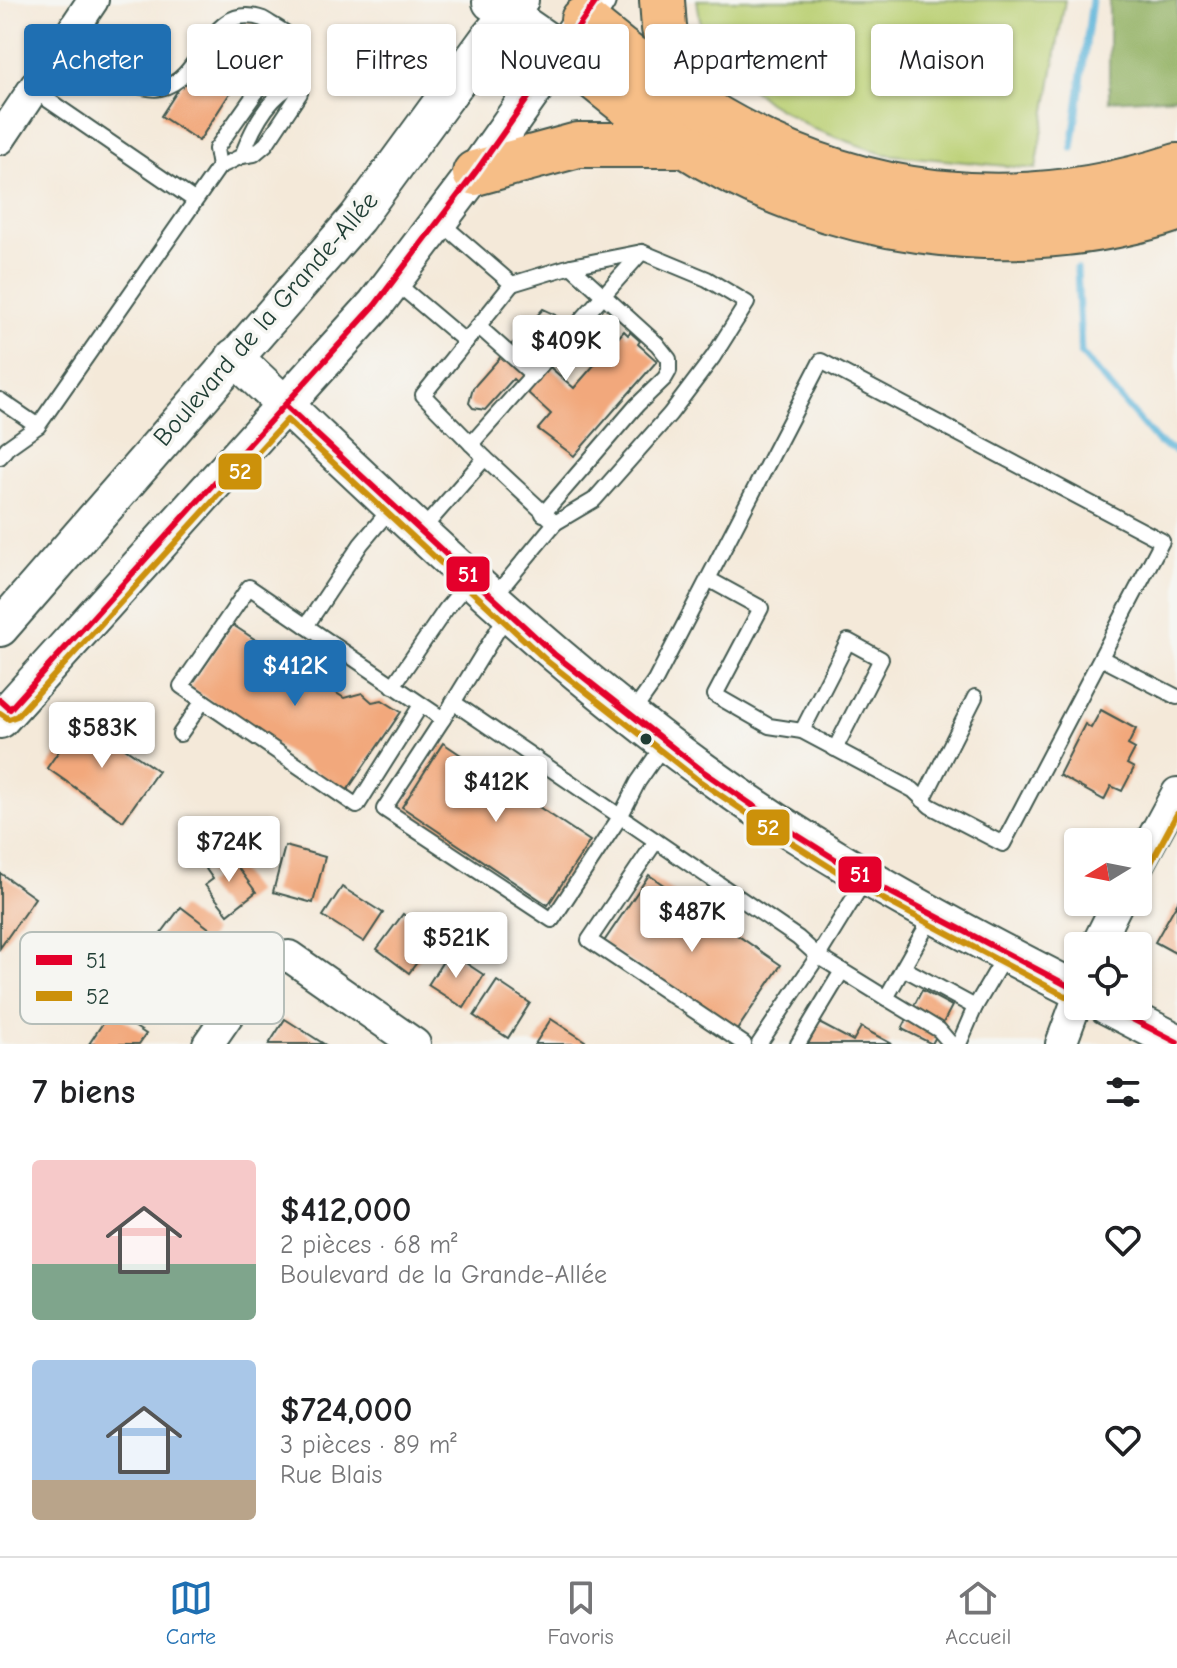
<!DOCTYPE html>
<html lang="fr">
<meta charset="utf-8">
<style>
body{margin:0;font-family:"Comic Neue",sans-serif;background:#f2f2f2;color:#202124;height:100vh;display:flex;flex-direction:column;font-size:30px;white-space:nowrap}
*{box-sizing:border-box;margin:0}
p{font-size:26px;color:#757577}
.icon{flex:none;width:44px;height:44px;fill:none;stroke:currentColor;stroke-width:2;stroke-linecap:round;stroke-linejoin:round}
.map{position:relative;height:1044px;overflow:hidden}
.sheet{display:flex;flex-direction:column;background:#fff;flex:1}
.sheet>*{flex:none}
.guide{position:absolute;left:24px;top:24px;width:1130px;height:72px;display:flex;gap:16px}
.needle{width:52px;rotate:260deg}
.controls{position:absolute;left:1064px;top:828px;display:grid;gap:16px}
.controls a{display:grid;place-items:center;width:88px;height:88px;border-radius:8px;background:#fff;box-shadow:0 2px 6px #0004;font-size:40px}
.price{position:absolute;translate:-50% -68px;padding:0 18px;border-radius:8px;background:#fff;color:#222;font-size:26px;line-height:52px;filter:drop-shadow(0 2px 4px #0008)}
.price::after{content:'';position:absolute;left:50%;top:48px;width:24px;height:18px;margin-left:-12px;background:inherit;clip-path:polygon(0 0,100% 0,50% 100%)}
.price.active{background:#1f6fb2;color:#fff}
ul{padding:0;list-style:none}
li{display:flex;align-items:center;gap:24px;height:200px;padding:0 32px}
li span{display:grid;place-items:center;flex:none;width:224px;height:160px;border-radius:8px;color:#555}
li>.icon{margin-inline-start:auto}
span .icon{width:96px;height:96px;fill:#fffc;stroke-width:1}
li b{font-size:34px}
h2{display:flex;justify-content:space-between;align-items:center;height:96px;padding:0 32px;font-size:34px}
.tag{padding:0 28px;border-radius:8px;background:#fff;box-shadow:0 2px 6px #0004;font-size:28px;line-height:72px}
.tag.active{background:#1f6fb2;color:#fff}
.dock{display:flex;justify-content:space-around;align-items:center;height:112px;border-top:2px solid #e0e0e0;background:#fff;font-size:22px;color:#757577}
.dock a{display:grid;justify-items:center;gap:4px}
.dock .active{color:#1f6fb2}
.map>svg:first-child{display:block}
</style>
<div class="map">
<svg width="1177" height="1044" viewBox="0 0 1177 1044">
<rect width="100%" height="100%" fill="#f6f6f2"/>
<filter id="ink" filterUnits="userSpaceOnUse"><feTurbulence type="fractalNoise" baseFrequency=".0125" numOctaves="2"/><feDisplacementMap in="SourceGraphic" scale="16" xChannelSelector="R" yChannelSelector="G"/><feConvolveMatrix kernelMatrix="1 2 1 2 8 2 1 2 1" color-interpolation-filters="sRGB"/></filter>
<filter id="wash" filterUnits="userSpaceOnUse"><feTurbulence type="fractalNoise" baseFrequency=".006" numOctaves="4" result="noise"/><feDisplacementMap in="SourceGraphic" scale="32" xChannelSelector="R" yChannelSelector="G"/><feGaussianBlur stdDeviation="1.8" result="paint"/><feColorMatrix in="noise" values="0 0 0 0 0 0 0 0 0 0 0 0 0 0 0 0 0 1.4 0 .05"/><feComposite in="paint" operator="in"/></filter>
<g filter="url(#wash)">
<rect width="100%" height="100%" fill="#f4e9d9"/>
<path fill="#bbd074" stroke="#6d8654" stroke-width="2" d="M697,0H1065L1036,169L883,154L814,129L768,102L721,63L701,26Z"/>
<path fill="#94b266" stroke="#5a784d" stroke-width="2" d="M1109,0H1177V97L1109,101Z"/>
<g fill="none" stroke-linecap="round" stroke-linejoin="round">
<g stroke="#5cb4d9" stroke-width="7">
<path d="M1072,148L1092,0"/>
<path d="M1077,269L1081,353L1158,442L1177,452"/>
</g>
</g>
<g id="blocks">
<g fill="#f2a87c">
<path d="M249,17L270,31L199,141L161,116L223,21L240,31Z"/>
<path d="M543,309L556,315L558,323L557,329L535,354L574,388L624,331L628,335L630,332L640,341L638,344L657,361L574,456L538,429L551,414L513,379L485,410L473,408L469,403L473,388Z"/>
<path d="M233,625L344,698L362,693L372,702L382,700L401,712L346,792L190,687Z"/>
<path d="M1101,710L1136,729L1128,745L1135,749L1127,764L1134,768L1122,791L1111,786L1104,800L1059,775L1085,724L1091,728Z"/>
<path d="M82,718L158,771L123,821L47,768Z"/>
<path d="M443,743L590,841L548,905L402,807Z"/>
<path d="M285,846L325,857L313,903L273,892Z"/>
<path d="M227,853L256,892L228,914L205,885L213,879L206,869Z"/>
<path d="M0,873L35,898L0,948Z"/>
<path d="M649,875L781,965L735,1033L603,943Z"/>
<path d="M342,887L383,913L364,942L323,916Z"/>
<path d="M1177,903V954L1155,942Z"/>
<path d="M181,907L214,932L190,964L157,939Z"/>
<path d="M403,914L435,938L409,973L377,949Z"/>
<path d="M449,952L484,975L464,1008L428,985Z"/>
<path d="M497,981L530,1003L508,1038L474,1016Z"/>
<path d="M922,990L952,1006L932,1044L902,1029Z"/>
<path d="M111,1011L146,1034L139,1044H89Z"/>
<path d="M285,1019L324,1044H269Z"/>
<path d="M551,1019L585,1041L583,1044H535Z"/>
<path d="M819,1023L853,1041L861,1027L892,1044H808Z"/>
</g>
</g>
</g>
<g filter="url(#ink)">
<use href="#blocks" fill-opacity="0" stroke="#3f574d" stroke-width="2"/>
<g fill="none" stroke-linecap="round" stroke-linejoin="round">
<defs>
<g id="service">
<path d="M32,89L194,200"/>
<path d="M242,156C252,129 269,94 297,84"/>
<path d="M219,167L216,149L279,60"/>
<path d="M439,221L512,284L423,395L485,458"/>
<path d="M571,266L642,252"/>
<path d="M394,281L466,342"/>
<path d="M512,284L571,266L657,344L669,359V371L665,378L637,405L543,514"/>
<path d="M478,326L533,375"/>
<path d="M0,400L38,426"/>
<path d="M471,444L642,252L707,279L747,303L713,357L670,414L594,500L555,523"/>
<path d="M0,457L7,448L38,426L219,167L242,156L254,154L266,144L300,93C295,78 306,61 297,45C290,33 274,26 263,19C207,0 205,79 161,88C148,91 132,83 119,79"/>
<path d="M393,506L361,544L306,626L443,719L508,613"/>
<path d="M421,531L485,458L555,523L493,598"/>
<path d="M1101,658L1177,697"/>
<path d="M393,686L446,609L471,579"/>
<path d="M203,701L357,806L421,705"/>
<path d="M453,702L798,938L818,956L759,1044"/>
<path d="M631,715L655,681L821,361L1162,541L1003,844L930,806L913,790L802,731L769,726L715,695L761,608L708,579"/>
<path d="M443,719L384,809L552,920L620,817L638,782L665,743"/>
<path d="M802,731L848,641L881,659L835,749"/>
<path d="M180,734L203,701L181,686L249,587L306,626"/>
<path d="M923,800L975,697"/>
<path d="M656,841L589,940L744,1044"/>
<path d="M866,878L818,956L886,998L903,968"/>
<path d="M933,915L903,968L975,1007"/>
<path d="M886,998L939,1030L951,1044"/>
<path d="M798,1044L842,971"/>
<path d="M959,1044L975,1007L1006,954"/>
</g>
<g id="minor">
<path d="M0,139L93,0"/>
<path d="M1138,865L1177,793"/>
<path d="M1096,946L1118,902"/>
<path d="M208,1044L266,960L289,956L415,1044"/>
<path d="M1061,1044L1078,998"/>
</g>
<g id="tertiary">
<path d="M491,2L562,51"/>
<path d="M234,357C386,499 534,648 702,770C820,856 948,925 1078,991"/>
<path d="M0,628L357,218L488,39L520,0"/>
<path d="M0,720L375,305L475,173L597,0"/>
<path d="M1107,1006L1177,1042"/>
</g>
<g id="motorway">
<path d="M662,0L664,28L682,96"/>
<path d="M583,20C622,52 662,84 705,111C851,201 1015,219 1177,166"/>
<path d="M562,51C601,83 640,116 682,143C825,235 1015,263 1177,209"/>
<path d="M475,173L578,145H684"/>
</g>
</defs>
<use href="#service" stroke="#3f574d" stroke-width="18"/>
<use href="#minor" stroke="#3f574d" stroke-width="34"/>
<use href="#tertiary" stroke="#3f574d" stroke-width="40"/>
<use href="#motorway" stroke="#3f574d" stroke-width="48"/>
<use href="#service" stroke="#fff" stroke-width="14"/>
<use href="#minor" stroke="#fff" stroke-width="30"/>
<use href="#tertiary" stroke="#fff" stroke-width="36"/>
<use href="#motorway" stroke="#f6be87" stroke-width="44"/>
<defs>
<g id="bus-1">
<path d="M286,406L554,654L704,772L781,825L873,883L1078,991"/>
<path d="M0,700L10,709L375,305L475,173L597,0"/>
<path d="M1107,1006L1177,1042"/>
</g>
<g id="bus-2">
<path d="M0,713L9,719L17,716L287,420L547,661L698,780L776,833L868,891L1073,1000"/>
<path d="M1147,870L1177,814"/>
</g>
</defs>
<use href="#bus-1" stroke="#f6f6f2" stroke-width="12"/>
<use href="#bus-2" stroke="#f6f6f2" stroke-width="12"/>
<use href="#bus-1" stroke="#e4002b" stroke-width="6"/>
<use href="#bus-2" stroke="#cc910a" stroke-width="6"/>
</g>
</g>
<circle fill="#1f3d34" stroke="#f6f6f2" stroke-width="3" cx="646" cy="739" r="7"/>
<g text-anchor="middle" dominant-baseline="central" stroke-width="7" stroke-linejoin="round" paint-order="stroke">
<g font-size="26" fill="#1f3d34" stroke="#f6f6f2">
<text transform="translate(266 319) rotate(-49)">Boulevard de la Grande-Allée</text>
</g>
</g>
<rect x="20" y="932" width="264" height="92" rx="12" fill="#f6f6f2" stroke="#b6beb9" stroke-width="2"/>
<rect x="36" y="955" width="36" height="10" fill="#e4002b"/>
<rect x="36" y="991" width="36" height="10" fill="#cc910a"/>
<g font-size="22" fill="#1f3d34">
<text x="86" y="968">51</text>
<text x="86" y="1004">52</text>
</g>
<g stroke="#f6f6f2" stroke-width="3">
<rect x="217" y="452" width="46" height="39" rx="8" fill="#cc910a"/>
<rect x="445" y="555" width="46" height="38" rx="8" fill="#e4002b"/>
<rect x="745" y="808" width="46" height="39" rx="8" fill="#cc910a"/>
<rect x="837" y="855" width="46" height="39" rx="8" fill="#e4002b"/>
</g>
<g font-size="22" text-anchor="middle" font-weight="bold" fill="#fff">
<text x="240" y="479">52</text>
<text x="468" y="582">51</text>
<text x="768" y="835">52</text>
<text x="860" y="882">51</text>
</g>
</svg>
<div class="controls">
<a><svg class="needle" viewBox="-14 -14 28 28"><path d="M0-13l5 13h-10z" fill="#e53935"/><path d="M0 13l5-13h-10z" fill="#757577"/></svg></a>
<a><svg class="icon" aria-label="locate" viewBox="0 0 24 24"><circle cx="12" cy="12" r="6"/><path d="M12 2v4M12 18v4M2 12h4M18 12h4"/></svg></a>
</div>
<b class="price" style="left:566px;top:383px">$409K</b>
<b class="price active" style="left:295px;top:708px">$412K</b>
<b class="price" style="left:102px;top:770px">$583K</b>
<b class="price" style="left:496px;top:824px">$412K</b>
<b class="price" style="left:229px;top:884px">$724K</b>
<b class="price" style="left:692px;top:954px">$487K</b>
<b class="price" style="left:456px;top:980px">$521K</b>
<div class="guide">
<a class="tag active">Acheter</a>
<a class="tag">Louer</a>
<a class="tag">Filtres</a>
<a class="tag">Nouveau</a>
<a class="tag">Appartement</a>
<a class="tag">Maison</a>
</div>
</div>
<section class="sheet">
<h2>7 biens<svg class="icon" aria-label="filters" viewBox="0 0 24 24"><path d="M4 7h16M4 17h16"/><circle cx="9" cy="7" r="2"/><circle cx="15" cy="17" r="2"/></svg></h2>
<ul>
<li><span style="background:linear-gradient(#f6c9c9 65%,#7fa58c 0)"><svg class="icon" aria-label="home" viewBox="0 0 24 24"><path d="M3 11l9-7 9 7M6 9v11h12V9"/></svg></span><div><b>$412,000</b><p>2 pièces · 68 m²</p><p>Boulevard de la Grande-Allée</p></div><svg class="icon" aria-label="heart" viewBox="0 0 24 24"><path d="M12 20l-8-8c-3-5 5-10 8-4 3-6 11-1 8 4z"/></svg></li>
<li><span style="background:linear-gradient(#a9c7e8 75%,#b9a48a 0)"><svg class="icon" aria-label="home" viewBox="0 0 24 24"><path d="M3 11l9-7 9 7M6 9v11h12V9"/></svg></span><div><b>$724,000</b><p>3 pièces · 89 m²</p><p>Rue Blais</p></div><svg class="icon" aria-label="heart" viewBox="0 0 24 24"><path d="M12 20l-8-8c-3-5 5-10 8-4 3-6 11-1 8 4z"/></svg></li>
</ul>
</section>
<nav class="dock">
<a class="active"><svg class="icon" aria-label="map" viewBox="0 0 24 24"><path d="M3 6l6-2 6 2 6-2v14l-6 2-6-2-6 2zM9 4v14M15 6v14"/></svg>Carte</a>
<a><svg class="icon" aria-label="saved" viewBox="0 0 24 24"><path d="M7 4h10v16l-5-4-5 4z"/></svg>Favoris</a>
<a><svg class="icon" aria-label="home" viewBox="0 0 24 24"><path d="M3 11l9-7 9 7M6 9v11h12V9"/></svg>Accueil</a>
</nav>
